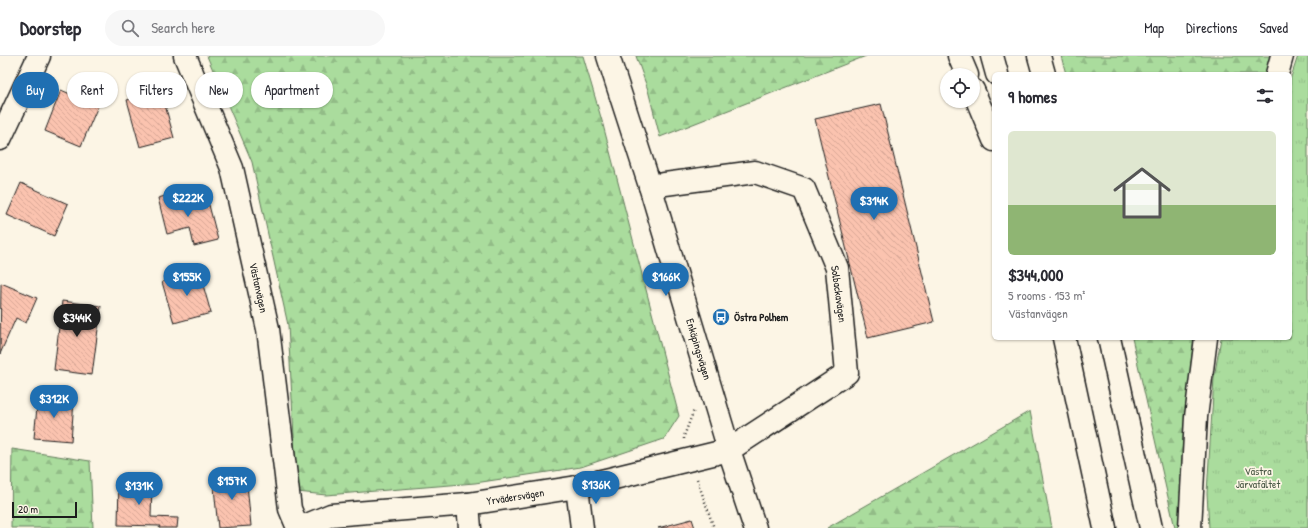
<!DOCTYPE html>
<meta charset="utf-8">
<style>
body{margin:0;font-family:"Patrick Hand",sans-serif;background:#f7f7f7;color:#2b2b33;height:100vh;display:flex;flex-direction:column;font-size:15px;white-space:nowrap}
*{box-sizing:border-box;margin:0}
p{font-size:13px;color:#7c7c81}
.icon{flex:none;width:22px;height:22px;fill:none;stroke:currentColor;stroke-width:2;stroke-linecap:round;stroke-linejoin:round}
.map{position:relative;flex:1;overflow:hidden}
.sheet{position:absolute;left:992px;top:16px;width:300px;height:268px;display:flex;flex-direction:column;background:#fff;border-radius:6px;box-shadow:0 1px 3px #0004}
.sheet>*{flex:none}
.guide{position:absolute;left:12px;top:16px;width:380px;height:36px;display:flex;gap:8px}
.tools{position:absolute;left:940px;top:12px;display:grid;gap:8px}
.tools a{display:grid;place-items:center;width:40px;height:40px;border-radius:50%;background:#fff;box-shadow:0 1px 3px #0004;font-size:20px}
.scale{position:absolute;left:12px;bottom:10px;width:65px;box-sizing:border-box;padding-left:4px;border:2px solid #1c1c1c;border-top:0;font-size:11px;line-height:14px;white-space:nowrap;color:#1c1c1c;-webkit-text-stroke:3px #fcf5e5;paint-order:stroke}
.price{position:absolute;translate:-50% -34px;padding:0 9px;border-radius:14px;background:#1f6fb2;color:#fff;font-size:13px;line-height:26px;filter:drop-shadow(0 1px 2px #0008)}
.price::after{content:'';position:absolute;left:50%;top:24px;width:12px;height:9px;margin-left:-6px;background:inherit;clip-path:polygon(0 0,100% 0,50% 100%)}
.price.selected{background:#222;color:#fff}
ul{padding:0;list-style:none}
li{display:grid;align-content:center;gap:8px;height:212px;padding:0 16px}
li span{display:grid;place-items:center;height:124px;border-radius:6px;color:#555}
li>.icon{margin-inline-start:auto}
span .icon{width:72px;height:72px;fill:#fffc;stroke-width:1}
li b{font-size:17px}
h2{display:flex;justify-content:space-between;align-items:center;height:48px;padding:0 16px;font-size:17px}
.chip{padding:0 14px;border-radius:18px;background:#fff;box-shadow:0 1px 3px #0004;font-size:14px;line-height:36px}
.chip.selected{background:#1f6fb2;color:#fff}
header{display:flex;align-items:center;gap:24px;box-sizing:border-box;height:56px;padding:0 20px;background:#fff;border-bottom:1px solid #e1e1e2}
header strong{font-size:19px}
nav{display:flex;gap:22px;margin-inline-start:auto;font-size:14px}
.search{width:280px;height:36px;background:#f7f7f7;display:flex;align-items:center;gap:10px;box-sizing:border-box;padding:0 14px;border-radius:22px;color:#7c7c81;font-size:15px}
.map>svg:first-child{display:block}
</style>
<header>
<strong>Doorstep</strong>
<div class="search"><svg class="icon" aria-label="search" viewBox="0 0 24 24"><circle cx="10" cy="10" r="6"/><path d="M15 15l6 6"/></svg>Search here</div>
<nav><a>Map</a><a>Directions</a><a>Saved</a></nav>
</header>
<div class="map">
<svg width="1308" height="472" viewBox="0 0 1308 472">
<defs>
<pattern id="forest-firs" width="22" height="20" patternUnits="userSpaceOnUse"><rect width="22" height="20" fill="#aadc9d"/><path d="M5 1l3.5 6h-7zM16 11l3.5 6h-7z" fill="#92bc87"/></pattern>
<pattern id="park-tufts" width="24" height="20" patternUnits="userSpaceOnUse"><rect width="24" height="20" fill="#aadc9d"/><path d="M3 7l-1-3M5 7V3M7 7l1-3M15 17l-1-3M17 17v-4M19 17l1-3" fill="none" stroke="#92bc87"/></pattern>
<pattern id="building-back-hatch" width="6" height="6" patternUnits="userSpaceOnUse"><rect width="6" height="6" fill="#fbc3af"/><path d="M-1 5l2 2M0 0l6 6M5-1l2 2" fill="none" stroke="#d7a796"/></pattern>
</defs>
<rect width="100%" height="100%" fill="#fcf5e5"/>
<filter id="ink" filterUnits="userSpaceOnUse"><feTurbulence type="fractalNoise" baseFrequency=".025" numOctaves="2"/><feDisplacementMap in="SourceGraphic" scale="8" xChannelSelector="R" yChannelSelector="G"/><feConvolveMatrix kernelMatrix="1 2 1 2 8 2 1 2 1" color-interpolation-filters="sRGB"/></filter>
<g filter="url(#ink)">
<g fill="url(#forest-firs)" stroke="#637c5c">
<path d="M207,0H583L602,65L679,360L664,383L581,411L475,427L326,439L297,436L288,269L252,106Z"/>
<path d="M636,0H866L660,81L648,34Z"/>
<path d="M1061,0H1270L1265,18H1066Z"/>
<path d="M1132,282H1194L1184,371L1179,472H1175Z"/>
<path d="M1030,355L1052,472H827Z"/>
<path d="M12,393L90,405L93,472H11Z"/>
</g>
<path fill="url(#park-tufts)" stroke="#637c5c" d="M1298,0H1308V472H1209L1207,437L1214,322L1221,282H1290V24Z"/>
<g fill="url(#building-back-hatch)" stroke="#1c1c1c">
<path d="M61,34L98,50L81,90L45,75Z"/>
<path d="M161,34L174,82L140,91L127,44Z"/>
<path d="M881,48L934,266L868,282L815,63Z"/>
<path d="M21,127L68,148L54,180L7,159Z"/>
<path d="M188,134L193,153L209,149L218,184L194,190L190,172L167,178L158,142Z"/>
<path d="M199,215L211,257L174,267L162,226Z"/>
<path d="M1,227L37,242L26,267L16,262L0,298Z"/>
<path d="M62,245L101,250L92,319L54,314Z"/>
<path d="M38,341L74,344L71,385L34,382Z"/>
<path d="M246,418L251,470L218,472L213,421Z"/>
<path d="M119,425L152,426L151,461L178,462L177,472H159L160,470L118,469Z"/>
<path d="M692,463L695,472H658Z"/>
</g>
<g fill="none" stroke-linecap="round" stroke-linejoin="round">
<defs>
<g id="minor">
<path id="s1" d="M185,0L232,112L268,273L290,453L298,472"/>
<path id="s2" d="M608,0L650,130L729,394L755,472"/>
<path d="M0,83L39,0"/>
<path d="M577,431L582,472"/>
<path d="M468,448L470,472"/>
<path id="s3" d="M300,472L331,459L468,448L577,431L729,394L847,317L837,212L804,133L755,116L650,130"/>
</g>
<g id="highway">
<path d="M959,0L967,19"/>
<path d="M992,0L997,18"/>
<path d="M1039,0L1044,18"/>
<path d="M1277,18L1282,0"/>
<path d="M973,34L994,84"/>
<path d="M1064,282L1105,472"/>
<path d="M1109,282L1151,472"/>
<path d="M1190,472L1196,361L1206,282"/>
</g>
</defs>
<use href="#minor" stroke="#1c1c1c" stroke-width="25"/>
<use href="#highway" stroke="#1c1c1c" stroke-width="25"/>
<g stroke="#1c1c1c" stroke-width="2.5" stroke-dasharray="1 3" stroke-linecap="butt">
<path d="M684,383V380L694,354"/>
<path d="M697,423L714,472"/>
</g>
<use href="#minor" stroke="#fcf5e5" stroke-width="22"/>
<use href="#highway" stroke="#fcf5e5" stroke-width="22"/>
</g>
</g>
<defs>
<symbol id="bus-disc" viewBox="-11 -11 22 22"><circle r="9.5" fill="#1f6fb2" stroke="#fcf5e5"/><path d="M-5-6H5V4H4V6H2V4H-2V6H-4V4H-5ZM-3.5-4V0h7V-4ZM-3.5 1.2v1.5H-2V1.2ZM2 1.2v1.5H3.5V1.2Z" fill="#fff"/></symbol>
</defs>
<g fill-rule="evenodd">
<use href="#bus-disc" x="711" y="251" width="20" height="20"/>
</g>
<g text-anchor="middle" dominant-baseline="central" stroke-width="3.5" stroke-linejoin="round" paint-order="stroke">
<g font-size="11" fill="#1c1c1c" stroke="#fcf5e5">
<text stroke="none"><textPath href="#s1" startOffset="244">Västanvägen</textPath></text>
<text transform="translate(839 238) rotate(82)">Solbackavägen</text>
<text stroke="none"><textPath href="#s2" startOffset="307">Enköpingsvägen</textPath></text>
<text stroke="none"><textPath href="#s3" startOffset="219">Yrvädersvägen</textPath></text>
</g>
<g font-size="11" font-weight="bold" fill="#1c1c1c" stroke="#fcf5e5" text-anchor="start">
<text x="734" y="261">Östra Polhem</text>
</g>
<g font-size="11" fill="#475643" stroke="#fcf5e5">
<text x="1258" y="415">Västra<tspan x="1258" dy="13">Järvafältet</tspan></text>
</g>
</g>
</svg>
<div class="tools">
<a><svg class="icon" aria-label="locate" viewBox="0 0 24 24"><circle cx="12" cy="12" r="6"/><path d="M12 2v4M12 18v4M2 12h4M18 12h4"/></svg></a>
</div>
<div class="scale">20 m</div>
<b class="price" style="left:188px;top:162px">$222K</b>
<b class="price" style="left:874px;top:165px">$314K</b>
<b class="price" style="left:187px;top:241px">$155K</b>
<b class="price" style="left:666px;top:241px">$166K</b>
<b class="price selected" style="left:77px;top:282px">$344K</b>
<b class="price" style="left:54px;top:363px">$312K</b>
<b class="price" style="left:232px;top:445px">$157K</b>
<b class="price" style="left:596px;top:449px">$136K</b>
<b class="price" style="left:139px;top:450px">$131K</b>
<div class="guide">
<a class="chip selected">Buy</a>
<a class="chip">Rent</a>
<a class="chip">Filters</a>
<a class="chip">New</a>
<a class="chip">Apartment</a>
</div>
<section class="sheet">
<h2>9 homes<svg class="icon" aria-label="filters" viewBox="0 0 24 24"><path d="M4 7h16M4 17h16"/><circle cx="9" cy="7" r="2"/><circle cx="15" cy="17" r="2"/></svg></h2>
<ul>
<li><span style="background:linear-gradient(#dfe7d0 60%,#8fb573 0)"><svg class="icon" aria-label="home" viewBox="0 0 24 24"><path d="M3 11l9-7 9 7M6 9v11h12V9"/></svg></span><div><b>$344,000</b><p>5 rooms · 153 m²</p><p>Västanvägen</p></div></li>
</ul>
</section>
</div>
